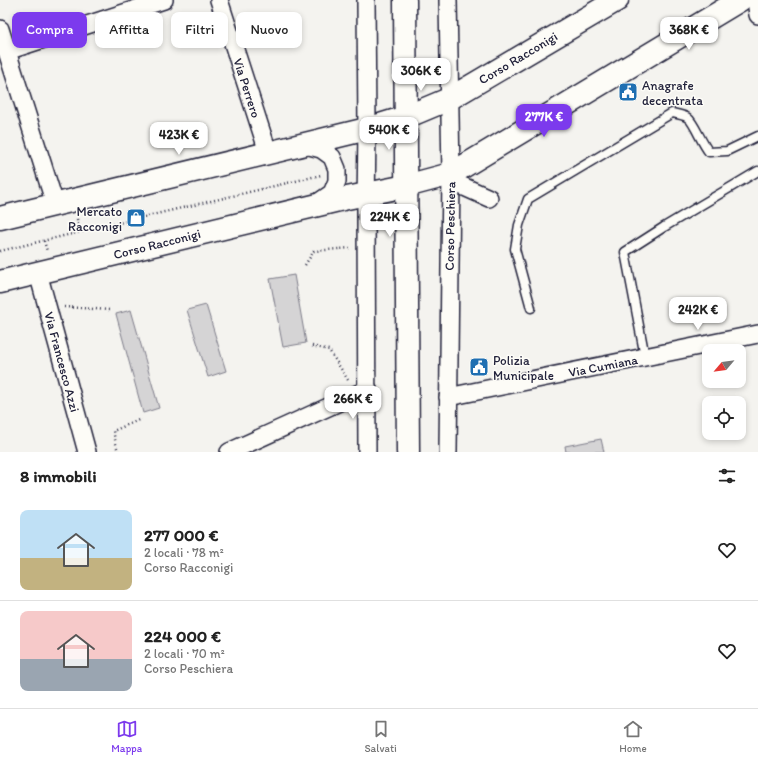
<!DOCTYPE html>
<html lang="it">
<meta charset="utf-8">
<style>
body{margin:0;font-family:Itim,sans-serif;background:#f6f6f6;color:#222;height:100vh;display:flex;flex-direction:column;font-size:15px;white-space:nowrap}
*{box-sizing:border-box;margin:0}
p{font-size:13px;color:#767676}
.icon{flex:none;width:22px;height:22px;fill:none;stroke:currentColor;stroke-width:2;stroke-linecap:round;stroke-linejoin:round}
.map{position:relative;height:452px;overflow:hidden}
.details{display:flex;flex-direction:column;background:#fff;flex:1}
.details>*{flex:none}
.banner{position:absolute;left:12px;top:12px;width:400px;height:36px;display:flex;gap:8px}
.needle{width:26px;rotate:241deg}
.tools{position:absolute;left:702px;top:344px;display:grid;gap:8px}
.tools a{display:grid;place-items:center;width:44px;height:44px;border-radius:8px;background:#fff;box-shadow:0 2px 6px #0003;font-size:20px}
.price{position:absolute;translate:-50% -34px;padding:0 9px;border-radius:8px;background:#fff;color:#222;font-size:13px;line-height:26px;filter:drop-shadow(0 1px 2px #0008)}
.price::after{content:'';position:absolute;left:50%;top:24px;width:12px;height:9px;margin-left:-6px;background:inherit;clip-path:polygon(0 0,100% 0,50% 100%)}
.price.active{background:#7c3aed;color:#fff}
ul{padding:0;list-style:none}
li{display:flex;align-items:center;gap:12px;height:100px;padding:0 20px}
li+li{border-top:1px solid #e0e0e0}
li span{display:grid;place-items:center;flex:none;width:112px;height:80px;border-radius:8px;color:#555}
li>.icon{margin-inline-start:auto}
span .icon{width:48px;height:48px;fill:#fffc;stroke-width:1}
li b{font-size:17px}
h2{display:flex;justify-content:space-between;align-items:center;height:48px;padding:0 20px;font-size:17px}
.chip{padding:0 14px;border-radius:8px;background:#fff;box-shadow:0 2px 6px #0003;font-size:14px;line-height:36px}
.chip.active{background:#7c3aed;color:#fff}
.tab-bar{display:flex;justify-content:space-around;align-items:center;height:56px;border-top:1px solid #e0e0e0;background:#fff;font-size:11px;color:#767676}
.tab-bar a{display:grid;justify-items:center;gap:2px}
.tab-bar .active{color:#7c3aed}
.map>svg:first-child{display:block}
</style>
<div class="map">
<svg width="758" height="452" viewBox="0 0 758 452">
<rect width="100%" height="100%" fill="#f4f3ef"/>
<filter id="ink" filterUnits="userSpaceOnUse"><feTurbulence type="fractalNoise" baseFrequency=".025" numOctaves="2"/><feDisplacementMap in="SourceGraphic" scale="8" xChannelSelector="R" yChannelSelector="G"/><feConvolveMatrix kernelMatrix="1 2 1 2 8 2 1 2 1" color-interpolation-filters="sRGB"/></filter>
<g filter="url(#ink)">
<g fill="#d5d4d5" stroke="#7c7b88">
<path d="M294,275L306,343L283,347L270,279Z"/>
<path d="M206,305L226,371L208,377L187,310Z"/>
<path d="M131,310L159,408L143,413L116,314Z"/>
<path d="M601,439L604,452H566L565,446Z"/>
</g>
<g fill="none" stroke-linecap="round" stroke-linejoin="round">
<defs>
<g id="lane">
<path d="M531,308L515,249L519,225L528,199L672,113C677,114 684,115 688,118C694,122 702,144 709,152L727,151L758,136"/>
<path d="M645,357L625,252L664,227L758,171"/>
</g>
<g id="street">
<path d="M219,0L268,152"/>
<path d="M366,0L367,129L366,208L367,452"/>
<path d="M448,0L451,174L448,452"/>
<path d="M756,0L758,15"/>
<path d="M0,29L55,204"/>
<path d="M7,51L164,0"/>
<path d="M302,144L321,149L332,157L337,169V181L332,193L316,204"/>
<path d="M451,174L460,185L489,198"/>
<path d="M38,273L87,452"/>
<path d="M448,397L758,334"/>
<path d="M229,452L368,389"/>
</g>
<g id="secondary">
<path d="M405,0L408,452"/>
<path d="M0,218L367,129L406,117L449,99L617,0"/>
<path d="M0,282L347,198L406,186L451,174L740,0"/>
</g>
</defs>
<use href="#lane" stroke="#22223b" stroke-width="11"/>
<use href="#street" stroke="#22223b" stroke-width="20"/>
<use href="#secondary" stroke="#22223b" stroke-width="25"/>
<g stroke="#22223b" stroke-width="2.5" stroke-dasharray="1 3" stroke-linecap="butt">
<path d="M77,219L80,232"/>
<path d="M44,241L47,251"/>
<path d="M0,251L321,175"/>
<path d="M305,265L314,251L350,248"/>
<path d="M64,307L110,310"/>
<path d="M312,346L329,350L348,380"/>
<path d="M118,452L113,431L141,419"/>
</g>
<use href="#lane" stroke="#fdfcf7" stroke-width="8"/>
<use href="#street" stroke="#fdfcf7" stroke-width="17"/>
<use href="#secondary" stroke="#fdfcf7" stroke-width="22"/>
</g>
</g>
<defs>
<symbol id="civic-square" viewBox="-11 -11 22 22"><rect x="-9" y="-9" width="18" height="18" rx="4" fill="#1f6fb2" stroke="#fdfcf7"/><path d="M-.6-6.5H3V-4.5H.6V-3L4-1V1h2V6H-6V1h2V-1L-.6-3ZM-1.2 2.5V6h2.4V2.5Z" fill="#fff"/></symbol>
<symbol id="shop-square" viewBox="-11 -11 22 22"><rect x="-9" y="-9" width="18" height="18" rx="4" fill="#1f6fb2" stroke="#fdfcf7"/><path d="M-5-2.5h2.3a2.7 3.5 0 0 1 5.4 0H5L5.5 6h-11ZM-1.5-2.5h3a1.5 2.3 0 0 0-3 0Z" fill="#fff"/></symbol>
</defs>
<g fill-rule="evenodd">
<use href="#civic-square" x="617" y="81" width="22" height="22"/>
<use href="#shop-square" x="125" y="207" width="22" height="22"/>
<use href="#civic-square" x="468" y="356" width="22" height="22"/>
</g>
<g text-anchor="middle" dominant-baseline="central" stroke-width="3" stroke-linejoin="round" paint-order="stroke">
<g font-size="13" fill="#22223b" stroke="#fdfcf7">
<text transform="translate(518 58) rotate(-31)">Corso Racconigi</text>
<text transform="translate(247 88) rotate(72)">Via Perrero</text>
<text transform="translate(450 226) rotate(-89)">Corso Peschiera</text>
<text transform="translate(157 244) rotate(-14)">Corso Racconigi</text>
<text transform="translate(62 362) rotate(75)">Via Francesco Azzi</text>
<text transform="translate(603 366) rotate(-11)">Via Cumiana</text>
</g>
<g font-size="13" fill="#22223b" stroke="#fdfcf7" text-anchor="start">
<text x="642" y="85">Anagrafe<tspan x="642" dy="15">decentrata</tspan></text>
<text x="122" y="211" text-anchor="end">Mercato<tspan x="122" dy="15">Racconigi</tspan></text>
<text x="493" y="360">Polizia<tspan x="493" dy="15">Municipale</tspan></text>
</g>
</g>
</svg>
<div class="tools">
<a><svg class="needle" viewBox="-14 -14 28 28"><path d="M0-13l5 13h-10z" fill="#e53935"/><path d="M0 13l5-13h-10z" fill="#767676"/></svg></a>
<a><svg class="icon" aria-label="locate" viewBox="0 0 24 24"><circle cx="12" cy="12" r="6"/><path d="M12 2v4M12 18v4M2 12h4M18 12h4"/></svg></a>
</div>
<b class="price" style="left:689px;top:51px">368K €</b>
<b class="price" style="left:421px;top:92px">306K €</b>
<b class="price active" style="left:544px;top:138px">277K €</b>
<b class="price" style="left:389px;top:151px">540K €</b>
<b class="price" style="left:179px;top:156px">423K €</b>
<b class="price" style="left:390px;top:238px">224K €</b>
<b class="price" style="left:698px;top:331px">242K €</b>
<b class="price" style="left:353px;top:420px">266K €</b>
<div class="banner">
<a class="chip active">Compra</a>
<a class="chip">Affitta</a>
<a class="chip">Filtri</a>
<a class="chip">Nuovo</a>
</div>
</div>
<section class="details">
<h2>8 immobili<svg class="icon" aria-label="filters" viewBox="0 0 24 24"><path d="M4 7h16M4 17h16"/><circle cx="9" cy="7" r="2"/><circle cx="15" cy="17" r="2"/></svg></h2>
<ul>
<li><span style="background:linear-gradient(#bfe0f5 60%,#c2b280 0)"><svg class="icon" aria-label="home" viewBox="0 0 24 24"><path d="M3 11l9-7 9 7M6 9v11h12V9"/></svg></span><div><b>277 000 €</b><p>2 locali · 78 m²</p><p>Corso Racconigi</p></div><svg class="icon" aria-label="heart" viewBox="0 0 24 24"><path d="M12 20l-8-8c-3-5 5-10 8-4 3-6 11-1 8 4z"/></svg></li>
<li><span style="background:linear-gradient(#f6c9c9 60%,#9aa5b1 0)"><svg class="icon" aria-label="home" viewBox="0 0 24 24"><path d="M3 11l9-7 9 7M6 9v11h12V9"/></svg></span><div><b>224 000 €</b><p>2 locali · 70 m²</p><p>Corso Peschiera</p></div><svg class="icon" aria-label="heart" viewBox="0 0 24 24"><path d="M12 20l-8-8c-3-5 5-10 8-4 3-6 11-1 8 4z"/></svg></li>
</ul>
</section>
<nav class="tab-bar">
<a class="active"><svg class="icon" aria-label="map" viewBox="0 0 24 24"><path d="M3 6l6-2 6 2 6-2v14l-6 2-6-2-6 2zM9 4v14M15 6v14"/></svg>Mappa</a>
<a><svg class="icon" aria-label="saved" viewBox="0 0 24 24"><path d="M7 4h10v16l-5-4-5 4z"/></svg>Salvati</a>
<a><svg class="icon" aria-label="home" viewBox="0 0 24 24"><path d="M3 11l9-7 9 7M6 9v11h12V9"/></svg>Home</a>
</nav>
